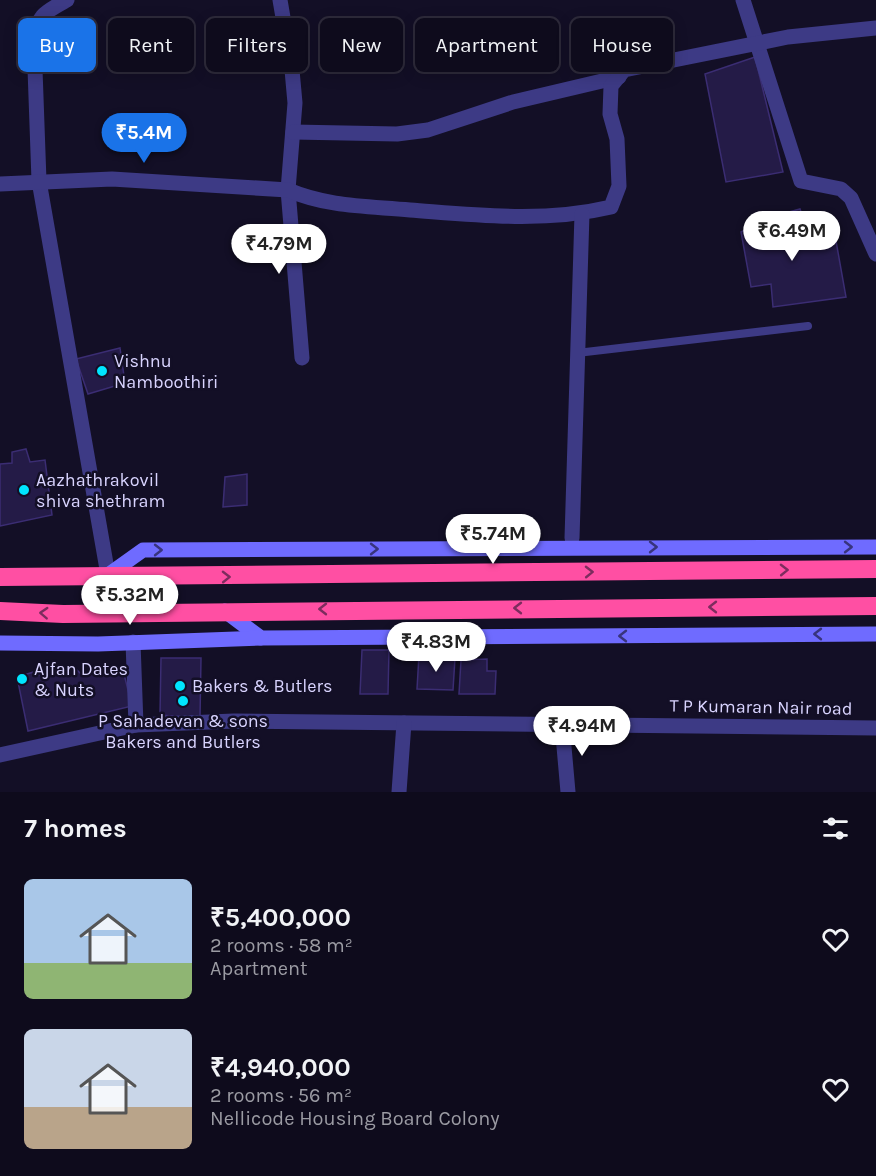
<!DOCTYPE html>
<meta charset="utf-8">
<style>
body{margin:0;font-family:Karla,sans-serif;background:#171425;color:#f1f3f6;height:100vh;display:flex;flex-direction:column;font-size:22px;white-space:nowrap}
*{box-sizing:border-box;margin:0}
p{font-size:20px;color:#9b9ba3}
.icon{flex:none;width:33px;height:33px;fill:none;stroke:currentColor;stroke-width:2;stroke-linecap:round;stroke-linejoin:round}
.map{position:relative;height:792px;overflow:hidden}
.details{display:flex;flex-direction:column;background:#0e0b1c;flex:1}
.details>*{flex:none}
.banner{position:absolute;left:18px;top:18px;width:840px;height:54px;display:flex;gap:12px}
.price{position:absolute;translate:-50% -51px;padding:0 14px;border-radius:21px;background:#fff;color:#222;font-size:20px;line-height:39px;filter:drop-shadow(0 2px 3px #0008)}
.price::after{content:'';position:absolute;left:50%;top:36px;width:18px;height:14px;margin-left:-9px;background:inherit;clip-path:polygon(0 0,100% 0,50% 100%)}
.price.current{background:#1a73e8;color:#fff}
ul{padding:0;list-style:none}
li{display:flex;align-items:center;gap:18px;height:150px;padding:0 24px}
li span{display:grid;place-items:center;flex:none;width:168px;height:120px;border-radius:9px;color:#555}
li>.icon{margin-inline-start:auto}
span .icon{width:72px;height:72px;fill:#fffc;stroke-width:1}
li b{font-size:26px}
h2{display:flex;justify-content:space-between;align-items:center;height:72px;padding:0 24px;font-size:26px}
.chip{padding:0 21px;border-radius:9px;background:#0e0b1c;box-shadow:0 3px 15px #0003,0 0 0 2px #2e2b3b;font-size:21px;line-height:54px}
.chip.current{background:#1a73e8;color:#fff}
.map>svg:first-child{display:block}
</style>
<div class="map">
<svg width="876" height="792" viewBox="0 0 876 792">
<rect width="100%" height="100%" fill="#130f26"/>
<g fill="#241b47" stroke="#3b2d73" stroke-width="1.5">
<path d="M755,57L783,172L726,182L705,74Z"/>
<path d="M800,209L814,249L836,241L846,297L773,307L771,284L751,287L741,232L771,217Z"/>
<path d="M120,348L125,383L88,394L76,359Z"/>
<path d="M26,449L30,462L45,460L52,515L0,526V464L12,463V452Z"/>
<path d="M247,474V505L223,507L225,477Z"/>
<path d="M362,650H389L388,694H360Z"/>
<path d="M419,655L455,658L453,690L417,689Z"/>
<path d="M161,658H201L200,718L160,715Z"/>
<path d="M487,659V671H496L495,694H459L461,660Z"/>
<path d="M64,670H77L81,674L99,670L102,675L123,670L132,706L28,731L17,677L37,671L39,675Z"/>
</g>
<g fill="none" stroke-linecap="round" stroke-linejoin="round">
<path stroke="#3d3a85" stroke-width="8" d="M577,353L808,326"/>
<g stroke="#3d3a85" stroke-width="15">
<path d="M67,0C45,12 37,15 34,41L39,181L108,575"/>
<path d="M280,0L292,70L295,103L288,190L302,358"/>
<path d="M743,0L801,181L841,189L851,198L876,254"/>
<path d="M293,132L397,134L428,130L513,102L619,77"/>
<path d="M0,184L112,179L288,190C328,207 367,206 410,210C477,215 544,223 611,207L619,186L617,139L610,114L611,86L624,70L788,37L876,28"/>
<path d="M572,538L582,214"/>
<path d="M133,642L136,725"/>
<path d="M562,724L568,792"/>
<path d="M0,755L136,725L234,721L876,728"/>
<path d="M399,792L404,723"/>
</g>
<g stroke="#6f6bff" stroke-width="15">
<path d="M108,575L143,550L876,547"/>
<path d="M225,611L261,638L876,634"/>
<path d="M0,643L98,644L261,638"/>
</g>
<g stroke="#ff4fa3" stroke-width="18">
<path d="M0,577L876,569"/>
<path d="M0,611L63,614L876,606"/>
</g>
</g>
<defs><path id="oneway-chevron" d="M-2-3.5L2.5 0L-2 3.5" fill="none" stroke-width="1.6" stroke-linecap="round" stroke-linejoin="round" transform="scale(1.5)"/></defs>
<g stroke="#38347d">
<use href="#oneway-chevron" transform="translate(653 547)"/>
<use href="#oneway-chevron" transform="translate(848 547)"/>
<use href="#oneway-chevron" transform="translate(374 549)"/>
<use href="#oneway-chevron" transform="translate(158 550)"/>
<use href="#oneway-chevron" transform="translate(818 634) rotate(180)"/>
<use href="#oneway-chevron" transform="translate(623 636) rotate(180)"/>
</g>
<g stroke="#7d2c5e">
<use href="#oneway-chevron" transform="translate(784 570) rotate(-1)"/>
<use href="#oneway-chevron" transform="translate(589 572) rotate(-1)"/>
<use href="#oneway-chevron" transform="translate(226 577) rotate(-1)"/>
<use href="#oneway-chevron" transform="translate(713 607) rotate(180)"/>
<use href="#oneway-chevron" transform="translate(518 608) rotate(180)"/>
<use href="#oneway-chevron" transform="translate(323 609) rotate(180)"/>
<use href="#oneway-chevron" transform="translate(44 613) rotate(-177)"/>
</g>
<g fill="#00e5ff" stroke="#130f26" stroke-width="2">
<circle cx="102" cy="371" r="6"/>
<circle cx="24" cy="490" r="6"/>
<circle cx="22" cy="679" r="6"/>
<circle cx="180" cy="686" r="6"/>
<circle cx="183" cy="701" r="6"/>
</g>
<g text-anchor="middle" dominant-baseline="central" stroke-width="5" stroke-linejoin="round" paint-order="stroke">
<g font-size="18" fill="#d9d4ff" stroke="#130f26" text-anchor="start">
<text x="114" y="361">Vishnu<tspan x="114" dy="21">Namboothiri</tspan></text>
<text x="36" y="480">Aazhathrakovil<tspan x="36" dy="21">shiva shethram</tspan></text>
<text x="34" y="669">Ajfan Dates<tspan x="34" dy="21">&amp; Nuts</tspan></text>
<text x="192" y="686">Bakers &amp; Butlers</text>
<text x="183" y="721" text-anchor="middle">P Sahadevan &amp; sons<tspan x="183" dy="21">Bakers and Butlers</tspan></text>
</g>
<g font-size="18" fill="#d9d4ff" stroke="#130f26">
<text transform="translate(761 707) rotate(1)">T P Kumaran Nair road</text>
</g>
</g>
</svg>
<b class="price current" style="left:144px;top:164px">₹5.4M</b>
<b class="price" style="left:792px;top:262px">₹6.49M</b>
<b class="price" style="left:279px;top:275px">₹4.79M</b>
<b class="price" style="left:493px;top:565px">₹5.74M</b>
<b class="price" style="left:130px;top:626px">₹5.32M</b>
<b class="price" style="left:436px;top:673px">₹4.83M</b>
<b class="price" style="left:582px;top:757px">₹4.94M</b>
<div class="banner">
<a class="chip current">Buy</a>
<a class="chip">Rent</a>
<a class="chip">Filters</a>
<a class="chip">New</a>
<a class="chip">Apartment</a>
<a class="chip">House</a>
</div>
</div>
<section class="details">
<h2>7 homes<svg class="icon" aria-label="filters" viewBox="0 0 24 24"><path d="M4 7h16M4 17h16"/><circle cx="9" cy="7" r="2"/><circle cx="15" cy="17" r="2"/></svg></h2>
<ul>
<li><span style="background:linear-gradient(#a9c7e8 70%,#8fb573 0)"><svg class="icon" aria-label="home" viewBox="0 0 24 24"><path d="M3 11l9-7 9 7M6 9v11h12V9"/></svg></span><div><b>₹5,400,000</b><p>2 rooms · 58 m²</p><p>Apartment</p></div><svg class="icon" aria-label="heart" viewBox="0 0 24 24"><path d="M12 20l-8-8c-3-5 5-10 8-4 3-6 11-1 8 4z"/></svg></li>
<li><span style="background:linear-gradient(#c9d6e8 65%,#b9a48a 0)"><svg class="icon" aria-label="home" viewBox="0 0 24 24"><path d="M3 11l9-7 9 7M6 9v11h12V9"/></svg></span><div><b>₹4,940,000</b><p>2 rooms · 56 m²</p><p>Nellicode Housing Board Colony</p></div><svg class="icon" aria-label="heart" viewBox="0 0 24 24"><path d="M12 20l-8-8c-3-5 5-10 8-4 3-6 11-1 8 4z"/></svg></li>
</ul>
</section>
